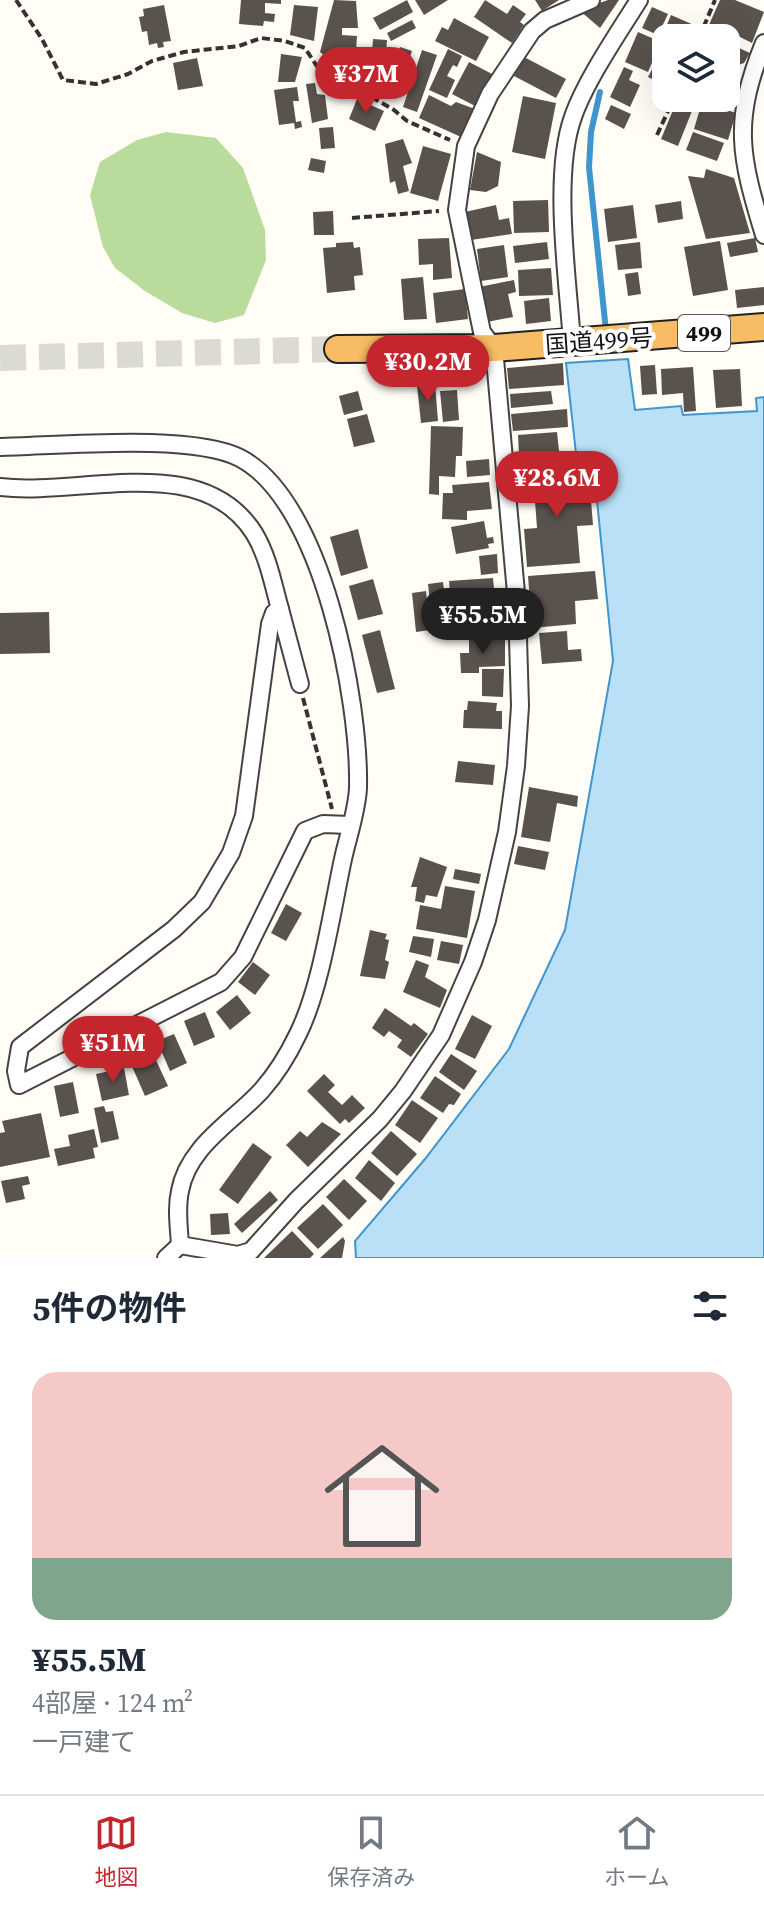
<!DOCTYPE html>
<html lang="ja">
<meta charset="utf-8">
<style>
body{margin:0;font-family:"Source Serif 4","Noto Sans JP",serif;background:#f6f6f7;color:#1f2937;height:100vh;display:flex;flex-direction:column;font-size:30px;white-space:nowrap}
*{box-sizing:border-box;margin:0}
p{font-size:26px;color:#747a83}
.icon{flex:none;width:44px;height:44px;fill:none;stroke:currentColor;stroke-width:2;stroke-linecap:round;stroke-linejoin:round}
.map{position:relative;height:1258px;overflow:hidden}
.sheet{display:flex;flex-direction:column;background:#fff;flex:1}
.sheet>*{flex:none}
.buttons{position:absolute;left:652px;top:24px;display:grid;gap:16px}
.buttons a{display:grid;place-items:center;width:88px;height:88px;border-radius:16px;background:#fff;box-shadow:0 8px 32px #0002;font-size:40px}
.price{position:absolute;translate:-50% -68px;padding:0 18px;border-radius:28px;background:#c4262e;color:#fff;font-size:26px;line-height:52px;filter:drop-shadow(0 2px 4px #0008)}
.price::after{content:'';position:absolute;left:50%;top:48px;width:24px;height:18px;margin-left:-12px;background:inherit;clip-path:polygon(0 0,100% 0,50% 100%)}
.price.selected{background:#222;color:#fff}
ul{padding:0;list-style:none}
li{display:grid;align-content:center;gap:16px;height:424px;padding:0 32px}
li+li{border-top:2px solid #e0e1e3}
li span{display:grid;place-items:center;height:248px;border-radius:24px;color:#555}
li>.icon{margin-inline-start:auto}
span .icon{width:144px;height:144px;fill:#fffc;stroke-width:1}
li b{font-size:34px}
h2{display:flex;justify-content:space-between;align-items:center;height:96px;padding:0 32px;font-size:34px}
.tab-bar{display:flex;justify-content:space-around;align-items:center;height:112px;border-top:2px solid #e0e1e3;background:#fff;font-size:22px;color:#747a83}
.tab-bar a{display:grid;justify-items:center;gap:4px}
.tab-bar .selected{color:#c4262e}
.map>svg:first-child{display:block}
</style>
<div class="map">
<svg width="764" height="1258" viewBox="0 0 764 1258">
<rect width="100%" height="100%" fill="#fffdf5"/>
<path fill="#b9dc9c" d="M166,132L216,138L243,168L265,230L266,260L244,315L215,323L182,313L145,291L115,268L103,247L90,195L100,162L137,140Z"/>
<path fill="#b9e0f7" stroke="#3f96cf" stroke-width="2" d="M628,359L635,410L681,406L683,415L757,411L756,398L764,397V1258H356L355,1241L425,1159L509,1049L565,930L613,661L594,470L578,472L566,363Z"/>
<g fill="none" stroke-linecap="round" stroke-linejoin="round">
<path stroke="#3f96cf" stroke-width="6" d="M600,92L591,132L589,167L606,331"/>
</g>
<g fill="#5a524d">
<path d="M241,0H281V4L265,3V13L275,14L274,22L264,21L263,26L239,24Z"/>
<path d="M334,0L356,1L358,28H342V35L357,36L355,68L326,66L325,56L320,52Z"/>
<path d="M407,0L413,12L380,30L373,18Z"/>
<path d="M415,0H448L424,15Z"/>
<path d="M485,0L507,14L513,5L526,14L520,22L524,25L512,43L474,17Z"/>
<path d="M535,0H559L542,11Z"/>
<path d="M608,0H619L600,28L579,10Z"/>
<path d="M720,0H735L764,12L752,43L736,35L724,38L704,36Z"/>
<path d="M164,5L171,41L163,42L164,47L158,48L157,43L149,45L147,31L142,32L139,17L144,16L143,9Z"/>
<path d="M294,5L318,7L314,41L290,35Z"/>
<path d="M652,7L668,14L658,35L642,28Z"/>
<path d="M671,15L696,26L691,38H678L664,32Z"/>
<path d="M454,18L489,37L476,61L435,41L442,27L448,30Z"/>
<path d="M412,20L416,28L391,41L387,33Z"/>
<path d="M638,32L661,42L648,72L625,62Z"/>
<path d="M373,39L387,40L384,81L370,80Z"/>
<path d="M666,42V80L663,85L648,77Z"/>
<path d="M728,43L750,53L744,63L732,67L726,79V48Z"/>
<path d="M400,47L412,51L405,72L393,68Z"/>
<path d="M448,49L462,56L457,67L453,65L447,76L455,80L447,98L429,90Z"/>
<path d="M422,50L437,55L417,112L403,107Z"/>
<path d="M281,54L302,57L295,82H278Z"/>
<path d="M524,57L566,79L556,98L514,76Z"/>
<path d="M197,58L203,86L178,90L173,63Z"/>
<path d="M469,62L494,75L477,107L452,94Z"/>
<path d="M624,67L633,71L629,80L640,85L630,107L610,97Z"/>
<path d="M393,73L403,77L397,96L386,93Z"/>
<path d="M726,81L741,86L736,102L726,99Z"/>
<path d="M315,83L317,94L325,95L328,119L312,123L306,84Z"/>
<path d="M297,87L299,101H293L296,122L301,121L302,127L295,129L294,123L279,125L274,90Z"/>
<path d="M429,95L451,106L456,102L475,109L461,137L419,118Z"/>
<path d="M523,96L556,103L545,159L512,152Z"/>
<path d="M678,98L696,101L678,146L661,139Z"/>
<path d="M357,99L384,111L375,131L349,119Z"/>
<path d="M702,102L736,113L728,140L694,129Z"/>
<path d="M611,105L631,114L624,129L605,119Z"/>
<path d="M333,127L335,148L321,149L319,128Z"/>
<path d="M693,132L724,143L717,161L686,150Z"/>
<path d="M403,139L412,163L403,166L409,191L398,194L395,181L390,183L385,144Z"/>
<path d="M423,146L451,154L438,201L410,193Z"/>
<path d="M477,152L501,162L498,186L486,192L470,190Z"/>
<path d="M311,158L326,161L324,173L308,170Z"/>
<path d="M706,169L734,178L750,233L706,239L688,176L704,178Z"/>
<path d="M548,200L549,232L514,233L513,201Z"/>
<path d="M681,201L683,219L658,223L655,205Z"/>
<path d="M496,205L499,220L509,218L512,234L471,240L465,212Z"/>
<path d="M633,205L637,238L608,242L604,209Z"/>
<path d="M333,211L334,235H314L313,212Z"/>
<path d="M449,238L452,278L433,280V264L419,265L418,239Z"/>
<path d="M755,238L758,252L730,257L727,243Z"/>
<path d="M720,241L728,290L693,296L684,247Z"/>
<path d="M353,242L354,248L360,247L363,275L354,276L355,290L327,293L323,248L336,247V243Z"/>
<path d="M547,242L549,259L515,263L513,246Z"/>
<path d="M640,242L642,268L618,270L615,245Z"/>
<path d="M504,245L508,277L481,281L477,249Z"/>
<path d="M551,268L553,295L519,296L518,270Z"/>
<path d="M638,272L641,294L628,296L625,274Z"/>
<path d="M423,277L427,319L404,320L401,279Z"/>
<path d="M514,280L516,292L508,294L513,317L487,322L479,287Z"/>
<path d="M764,287V305L737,308L735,290Z"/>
<path d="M465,289L468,319L436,323L433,293Z"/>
<path d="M549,298L551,321L526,324L524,301Z"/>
<path d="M563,363L564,385L509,389L507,368Z"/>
<path d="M655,365L657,394L642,395L640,366Z"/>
<path d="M693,367L696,411L684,412L683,393L662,395L661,369Z"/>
<path d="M470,369L471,382L446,384L445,371Z"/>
<path d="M740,369L742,406L716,408L713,370Z"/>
<path d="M435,384L438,421L421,423L417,385Z"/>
<path d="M457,390L459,420L443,422L440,391Z"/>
<path d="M358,391L363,410L344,415L339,396Z"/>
<path d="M551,391L553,404L511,408L510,394Z"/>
<path d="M567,409L568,427L513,431L511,414Z"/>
<path d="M367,414L375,442L354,447L347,419Z"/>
<path d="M431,426L463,427L462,456H456L455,477L439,476V495L429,494Z"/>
<path d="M557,432L559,451L519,454L518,435Z"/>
<path d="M570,453L571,474L518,478L517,457Z"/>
<path d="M489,459L490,475L467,477L466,461Z"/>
<path d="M589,476L593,525L577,526L580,563L527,567L524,529L537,528L535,501L521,502L519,481Z"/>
<path d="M489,482L492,509L467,511V520L442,519L443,493H453L452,485Z"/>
<path d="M484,521L487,538L493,537L494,543L488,544L489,548L456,554L451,527Z"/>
<path d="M358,529L368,568L341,576L330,537Z"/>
<path d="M497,554L498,573L481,575L479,556Z"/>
<path d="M595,571L598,599L575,601L576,624L532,628L528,576Z"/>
<path d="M493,578L495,600L451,603L449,581Z"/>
<path d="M373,579L383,614L358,620L349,586Z"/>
<path d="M443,582L449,628L433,630L428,584Z"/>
<path d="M426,591L430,630L416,632L412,593Z"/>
<path d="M470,605L471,618L464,619L465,628L452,629L450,607Z"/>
<path d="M49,612L50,653L0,654V613Z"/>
<path d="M474,625L504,626V637L474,636Z"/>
<path d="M380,630L395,689L377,693L362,635Z"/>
<path d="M567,631L568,650L581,649L582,661L542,664L539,633Z"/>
<path d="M469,640H505V666L479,667V673H461L460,653H469Z"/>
<path d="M482,669H504L503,697L482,696Z"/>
<path d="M468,701L497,703L496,711H502V729L463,728L464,710H467Z"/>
<path d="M458,761L495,765L493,785L455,782Z"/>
<path d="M529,787L578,796L577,807L557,803L550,842L521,837Z"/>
<path d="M518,846L549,852L545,870L514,864Z"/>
<path d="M420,857L447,867L437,897L426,895L424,903L415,901L417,887H411Z"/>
<path d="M455,869L481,874L479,884L453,879Z"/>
<path d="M445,886L475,891L467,938L416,929L420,905L441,909Z"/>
<path d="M286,904L302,913L286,941L271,933Z"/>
<path d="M370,930L387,934L385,939L389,940L385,960L389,962L385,979L360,976Z"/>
<path d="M413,936L434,939L431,957L409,952Z"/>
<path d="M441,941L463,945L459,964L437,960Z"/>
<path d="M416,960L429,965L425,977L447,990L440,1008L403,992Z"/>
<path d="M253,962L270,975L255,995L238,982Z"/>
<path d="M237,995L251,1013L230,1030L216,1012Z"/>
<path d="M385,1008L411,1026L414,1023L428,1034L411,1057L397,1047L402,1040L389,1031L384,1037L372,1028Z"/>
<path d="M205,1012L215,1037L194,1046L184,1021Z"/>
<path d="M472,1015L492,1026L475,1059L455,1049Z"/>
<path d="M174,1034L187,1063L170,1071L157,1041Z"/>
<path d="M149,1045L168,1086L145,1096L127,1055Z"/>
<path d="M451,1054L477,1071L464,1090L439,1072Z"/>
<path d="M124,1068L129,1095L102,1101L96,1074Z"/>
<path d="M324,1074L335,1085L328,1092L342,1105L352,1095L365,1108L349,1123L345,1119L340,1124L307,1091Z"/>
<path d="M435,1076L461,1094L454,1105L449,1104L443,1113L420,1098Z"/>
<path d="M73,1082L79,1113L60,1117L54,1086Z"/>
<path d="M412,1100L438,1118L420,1143L395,1125Z"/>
<path d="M104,1106L106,1112L113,1111L119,1139L101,1143L94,1108Z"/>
<path d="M41,1113L50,1157L0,1167V1133L5,1132L2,1121Z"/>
<path d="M322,1122L341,1134L308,1167L286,1145L300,1131L307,1137Z"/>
<path d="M94,1129L98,1147L93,1148L95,1158L58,1166L54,1149L70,1146L68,1135Z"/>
<path d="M391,1131L417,1154L397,1176L371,1153Z"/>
<path d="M253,1143L272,1157L238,1204L219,1190Z"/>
<path d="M369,1160L395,1183L381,1201L355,1178Z"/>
<path d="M28,1176L30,1184L22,1186L25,1199L6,1203L1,1181Z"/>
<path d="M344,1179L367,1201L349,1220L326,1197Z"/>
<path d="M270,1191L278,1200L242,1233L234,1224Z"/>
<path d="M323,1204L343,1225L318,1249L297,1228Z"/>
<path d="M228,1213L230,1234L211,1235L210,1214Z"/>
<path d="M292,1231L314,1254L310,1258H264Z"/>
<path d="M343,1237L345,1241L342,1258H320Z"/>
</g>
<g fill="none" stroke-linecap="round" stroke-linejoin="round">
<path stroke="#dbdad3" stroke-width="26" stroke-dasharray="26 13" stroke-linecap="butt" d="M0,358L338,349"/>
<defs>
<g id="minor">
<path d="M764,43C732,122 740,156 764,235"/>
<path d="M572,343C568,280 552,175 573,117C585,82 618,33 639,0"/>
<path d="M0,447C58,446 191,433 240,458C323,501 360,702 358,788C357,811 348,836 343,859C332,910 321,988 298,1034C289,1053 276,1074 262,1090C234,1121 188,1146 180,1191C176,1209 179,1227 180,1245L238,1255L251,1251L296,1201L380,1119L403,1091L441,1035L473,962L487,920L507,832L516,766L520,706L517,604L494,348L482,332L457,210L466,146L490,94L532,31L545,20L591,0"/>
<path d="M0,487C81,497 201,450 254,533C268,556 273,584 280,609L274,613L270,624L244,816L231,853L202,902L174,929L20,1047L16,1071L19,1085L221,982L243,957L305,831L323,824L350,825"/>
<path d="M280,609L300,684"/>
<path d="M166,1258L180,1245"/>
</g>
<path id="trunk" d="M338,349L494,348L764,327"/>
</defs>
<use href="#minor" stroke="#444" stroke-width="20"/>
<use href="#trunk" stroke="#222" stroke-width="30"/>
<g stroke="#333" stroke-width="4" stroke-dasharray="8 4" stroke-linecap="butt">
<path d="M16,0L42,39L63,80L96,84L128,74L152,61L184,52L239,46L261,38L285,41L305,48L326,80L336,87L366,94L394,110L407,121L450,140"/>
<path d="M699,38L715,0"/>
<path d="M710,98L730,105"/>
<path d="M657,135L674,98"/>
<path d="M352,218L439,211"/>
<path d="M303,698L332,809"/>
</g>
<use href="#minor" stroke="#fff" stroke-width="16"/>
<use href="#trunk" stroke="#f7bc64" stroke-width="26"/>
</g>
<g text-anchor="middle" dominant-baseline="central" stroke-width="8" stroke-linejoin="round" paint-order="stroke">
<rect fill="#fff" stroke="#585858" stroke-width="2" x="678" y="315" width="52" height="36" rx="6"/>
<g font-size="22" font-weight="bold" fill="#111">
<text x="704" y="333">499</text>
</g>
<g font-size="24" fill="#111" stroke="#fff">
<text transform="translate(599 341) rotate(-4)">国道499号</text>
</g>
</g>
</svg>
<div class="buttons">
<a><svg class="icon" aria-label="layers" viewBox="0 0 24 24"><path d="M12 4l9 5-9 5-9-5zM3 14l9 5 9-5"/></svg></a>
</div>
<b class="price" style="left:366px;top:115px">¥37M</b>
<b class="price" style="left:428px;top:403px">¥30.2M</b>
<b class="price" style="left:557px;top:519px">¥28.6M</b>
<b class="price selected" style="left:483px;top:656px">¥55.5M</b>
<b class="price" style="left:113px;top:1084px">¥51M</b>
</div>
<section class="sheet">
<h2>5件の物件<svg class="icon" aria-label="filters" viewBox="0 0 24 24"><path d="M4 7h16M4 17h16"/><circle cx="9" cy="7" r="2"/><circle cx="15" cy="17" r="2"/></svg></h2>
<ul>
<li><span style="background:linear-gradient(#f6c9c9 75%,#7fa58c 0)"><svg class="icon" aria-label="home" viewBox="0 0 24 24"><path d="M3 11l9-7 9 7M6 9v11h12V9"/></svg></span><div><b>¥55.5M</b><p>4部屋 · 124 m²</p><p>一戸建て</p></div></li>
</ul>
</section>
<nav class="tab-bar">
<a class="selected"><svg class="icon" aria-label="map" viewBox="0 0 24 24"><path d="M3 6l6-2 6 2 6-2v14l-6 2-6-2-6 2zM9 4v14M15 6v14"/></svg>地図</a>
<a><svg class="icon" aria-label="saved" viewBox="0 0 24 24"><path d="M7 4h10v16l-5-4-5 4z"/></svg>保存済み</a>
<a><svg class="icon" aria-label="home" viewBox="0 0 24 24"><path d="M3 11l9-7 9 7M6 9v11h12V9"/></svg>ホーム</a>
</nav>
